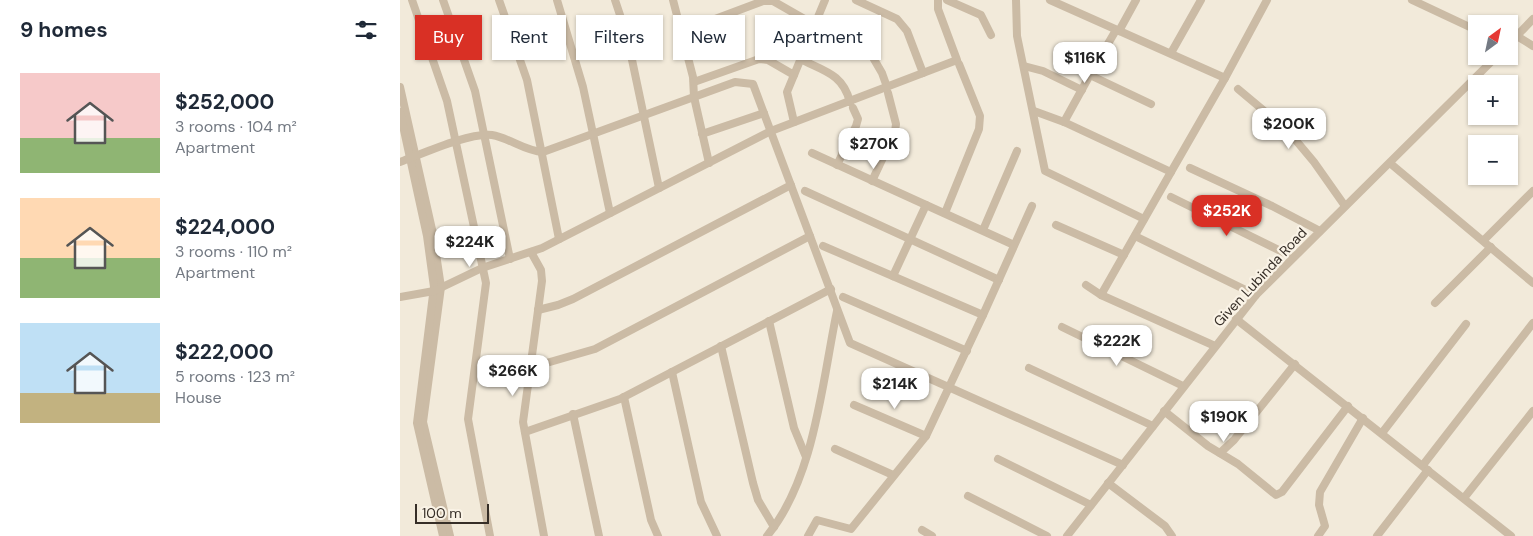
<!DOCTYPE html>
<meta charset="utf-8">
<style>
body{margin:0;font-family:"DM Sans",sans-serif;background:#f2f2f3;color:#1f2937;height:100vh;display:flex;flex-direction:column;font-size:19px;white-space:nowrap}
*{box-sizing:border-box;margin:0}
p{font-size:16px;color:#747a83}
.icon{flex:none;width:28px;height:28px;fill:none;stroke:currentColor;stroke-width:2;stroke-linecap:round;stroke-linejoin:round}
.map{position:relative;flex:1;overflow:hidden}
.panel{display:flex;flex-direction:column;background:#fff;width:400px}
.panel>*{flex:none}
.hud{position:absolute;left:15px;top:15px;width:475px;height:45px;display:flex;gap:10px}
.needle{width:32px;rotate:33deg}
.fabs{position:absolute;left:1068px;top:15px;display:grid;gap:10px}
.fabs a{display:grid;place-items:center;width:50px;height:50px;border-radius:0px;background:#fff;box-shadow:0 1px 4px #0004;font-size:25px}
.scale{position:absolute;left:15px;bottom:12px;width:74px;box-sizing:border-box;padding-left:5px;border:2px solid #362e27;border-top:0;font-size:14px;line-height:18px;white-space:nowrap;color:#362e27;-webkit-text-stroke:4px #faf3e6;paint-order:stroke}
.price{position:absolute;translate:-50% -42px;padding:0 11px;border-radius:10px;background:#fff;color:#222;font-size:16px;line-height:32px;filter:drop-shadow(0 1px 2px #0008)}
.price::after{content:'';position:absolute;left:50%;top:30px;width:15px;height:11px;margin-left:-8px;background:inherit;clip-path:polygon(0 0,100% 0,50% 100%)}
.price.on{background:#d93025;color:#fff}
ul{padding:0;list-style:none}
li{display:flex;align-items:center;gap:15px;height:125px;padding:0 20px}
li span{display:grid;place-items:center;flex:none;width:140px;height:100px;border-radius:0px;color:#555}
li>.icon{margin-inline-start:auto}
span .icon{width:60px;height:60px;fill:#fffc;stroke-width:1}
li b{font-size:21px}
h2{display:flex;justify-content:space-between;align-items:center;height:60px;padding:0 20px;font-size:21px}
.pill{padding:0 18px;border-radius:0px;background:#fff;box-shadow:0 1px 4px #0004;font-size:18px;line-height:45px}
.pill.on{background:#d93025;color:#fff}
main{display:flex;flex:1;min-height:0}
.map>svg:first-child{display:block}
</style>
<main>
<section class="panel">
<h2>9 homes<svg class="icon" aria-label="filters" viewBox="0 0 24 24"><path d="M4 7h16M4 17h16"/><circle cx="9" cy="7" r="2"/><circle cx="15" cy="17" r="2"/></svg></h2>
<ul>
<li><span style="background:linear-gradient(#f6c9c9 65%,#8fb573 0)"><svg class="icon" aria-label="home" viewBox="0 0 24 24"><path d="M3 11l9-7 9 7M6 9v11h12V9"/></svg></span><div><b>$252,000</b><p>3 rooms · 104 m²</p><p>Apartment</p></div></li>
<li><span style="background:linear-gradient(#ffd9b3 60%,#8fb573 0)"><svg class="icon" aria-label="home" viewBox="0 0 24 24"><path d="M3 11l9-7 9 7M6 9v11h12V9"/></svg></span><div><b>$224,000</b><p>3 rooms · 110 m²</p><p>Apartment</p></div></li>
<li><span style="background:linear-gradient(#bfe0f5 70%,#c2b280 0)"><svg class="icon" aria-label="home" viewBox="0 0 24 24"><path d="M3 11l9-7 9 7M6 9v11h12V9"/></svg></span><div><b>$222,000</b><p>5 rooms · 123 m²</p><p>House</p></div></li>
</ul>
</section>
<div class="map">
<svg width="1133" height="536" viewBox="0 0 1133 536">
<rect width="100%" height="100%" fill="#f2eada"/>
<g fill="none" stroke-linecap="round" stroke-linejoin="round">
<g stroke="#cbbba5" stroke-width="8">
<path d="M12,0L47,101L86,283L68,419L90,536"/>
<path d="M43,0L75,91L110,259"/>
<path d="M99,0L127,80L159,239"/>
<path d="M157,0L183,87L210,213"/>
<path d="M215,0L227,36L259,188"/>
<path d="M273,0L293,77L294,97L309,163"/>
<path d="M456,0L497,19L507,31L523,73"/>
<path d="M547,0L581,15L591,35"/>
<path d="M616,0L617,36L645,171L744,219"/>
<path d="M650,0L825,78"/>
<path d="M1012,0L1076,30"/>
<path d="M716,30L691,73L694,77L751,104"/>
<path d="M283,31L363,1H373L415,25L468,49L482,73L487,87"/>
<path d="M719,31L736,0"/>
<path d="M1117,36L1133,46"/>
<path d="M1109,44L1133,19"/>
<path d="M771,53L801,0"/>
<path d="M400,59C424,71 443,74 450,102"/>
<path d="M624,66L643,71L682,90"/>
<path d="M294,82L359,59L368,60L394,75"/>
<path d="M0,87L33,234L41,287L23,422L50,536"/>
<path d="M838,89L888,131L914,162L945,206"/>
<path d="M634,111L664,122L771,172L701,295"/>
<path d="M0,112L27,236L34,287L17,423L43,536"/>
<path d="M394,122L387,92L425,0"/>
<path d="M664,122L691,73"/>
<path d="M302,134L364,113"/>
<path d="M412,153L526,205"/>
<path d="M0,162C22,154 70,132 92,135C110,138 124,151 143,152L335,82L353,84L450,343L723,465"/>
<path d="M991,164L1133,283"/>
<path d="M437,165L456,126L458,119L453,108"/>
<path d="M790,168L872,206L920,231"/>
<path d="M771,172L825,78L867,0"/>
<path d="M472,181L495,132L496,124L488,93"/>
<path d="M405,191L599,280"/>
<path d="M771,197L893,257"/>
<path d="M545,213L579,129L580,116L559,64"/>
<path d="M656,225L724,255"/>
<path d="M583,230L617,151"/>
<path d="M735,236L856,295"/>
<path d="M1084,240L1133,191"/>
<path d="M131,252L141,270L142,281L123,422L144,536"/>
<path d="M493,276L526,205L614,245"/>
<path d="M686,285L701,295L815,346"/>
<path d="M0,297L34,291L82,268L142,248L371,131L557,60L538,9V0"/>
<path d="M443,297L567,351"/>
<path d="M1035,303L1091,247"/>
<path d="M138,310L158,305L173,299L391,185"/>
<path d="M583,315L632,206"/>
<path d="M836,319L1111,536"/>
<path d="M369,321L394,428L406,457"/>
<path d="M662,327L783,386"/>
<path d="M321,346L353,483L358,500L374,527"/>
<path d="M129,368L195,349L410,236"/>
<path d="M629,368L753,426"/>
<path d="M272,372L301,502L317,536"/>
<path d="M224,397L251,520L258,536"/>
<path d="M454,405L526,436"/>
<path d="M764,411L808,446L838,464L876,495L882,492L948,406"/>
<path d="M173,414L199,536"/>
<path d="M125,432L220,399L431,289"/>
<path d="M982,433L1066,324"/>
<path d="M435,449L493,475"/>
<path d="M820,453L834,440L895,364"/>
<path d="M598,459L691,505"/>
<path d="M1023,465L1133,323"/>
<path d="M708,483L765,526L772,536"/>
<path d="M568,496L647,536"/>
<path d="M1064,498L1133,411"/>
<path d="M522,530L532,536"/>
<path d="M367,536C415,478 422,382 437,311"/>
<path d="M408,536L417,520L451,529L526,436L583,315L423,246"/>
<path d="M667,536L856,295L1097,56"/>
<path d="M918,536L925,526L919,505L920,492L963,418"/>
<path d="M977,536L1028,470"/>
</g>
</g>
<g text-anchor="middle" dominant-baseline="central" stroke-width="4.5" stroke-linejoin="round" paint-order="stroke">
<g font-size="14" fill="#362e27" stroke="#faf3e6">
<text transform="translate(860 277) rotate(-47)">Given Lubinda Road</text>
</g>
</g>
</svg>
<div class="fabs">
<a><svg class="needle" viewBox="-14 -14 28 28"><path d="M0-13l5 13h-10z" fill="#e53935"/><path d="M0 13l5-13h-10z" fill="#747a83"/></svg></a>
<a>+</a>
<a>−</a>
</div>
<div class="scale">100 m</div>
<b class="price" style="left:685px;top:84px">$116K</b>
<b class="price" style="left:889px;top:150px">$200K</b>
<b class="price" style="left:474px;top:170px">$270K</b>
<b class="price on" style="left:827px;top:237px">$252K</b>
<b class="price" style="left:70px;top:268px">$224K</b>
<b class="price" style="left:717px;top:367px">$222K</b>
<b class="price" style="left:113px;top:397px">$266K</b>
<b class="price" style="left:495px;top:410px">$214K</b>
<b class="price" style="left:824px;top:443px">$190K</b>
<div class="hud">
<a class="pill on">Buy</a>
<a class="pill">Rent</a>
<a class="pill">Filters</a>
<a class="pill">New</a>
<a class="pill">Apartment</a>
</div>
</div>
</main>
